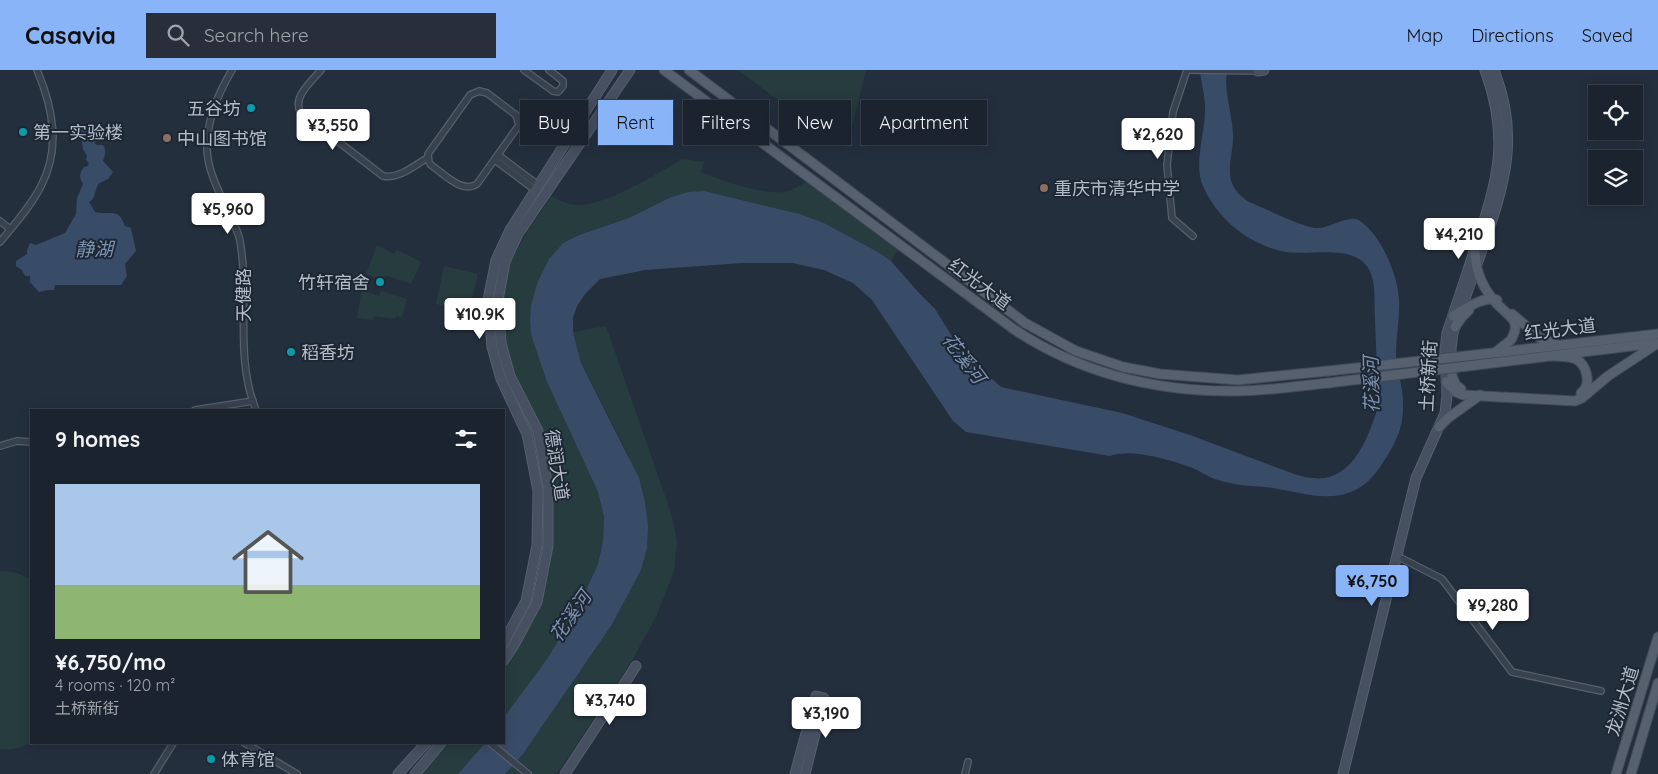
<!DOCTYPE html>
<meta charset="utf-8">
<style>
body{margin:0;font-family:Quicksand,"Noto Sans SC",sans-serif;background:#282f3a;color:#f1f3f6;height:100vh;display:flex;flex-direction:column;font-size:19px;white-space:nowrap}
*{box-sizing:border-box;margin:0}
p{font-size:16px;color:#a0a4aa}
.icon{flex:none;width:28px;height:28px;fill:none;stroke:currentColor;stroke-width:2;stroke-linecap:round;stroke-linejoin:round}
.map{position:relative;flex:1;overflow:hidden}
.side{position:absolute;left:30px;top:339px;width:475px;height:335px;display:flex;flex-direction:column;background:#1b232e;border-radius:0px;box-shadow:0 2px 12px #0003,0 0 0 1px #39404a}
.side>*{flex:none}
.hud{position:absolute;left:520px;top:30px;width:475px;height:45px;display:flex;gap:10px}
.buttons{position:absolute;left:1588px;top:15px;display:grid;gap:10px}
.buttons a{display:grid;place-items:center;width:55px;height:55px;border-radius:0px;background:#1b232e;box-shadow:0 2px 12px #0003,0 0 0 1px #39404a;font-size:25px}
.price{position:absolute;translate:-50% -42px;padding:0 11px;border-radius:5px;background:#fff;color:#222;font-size:16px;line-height:32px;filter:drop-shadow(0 1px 2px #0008)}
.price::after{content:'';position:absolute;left:50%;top:30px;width:15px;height:11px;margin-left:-8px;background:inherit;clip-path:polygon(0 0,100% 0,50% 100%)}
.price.on{background:#8ab4f8;color:#111}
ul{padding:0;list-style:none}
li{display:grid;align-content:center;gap:10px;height:265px;padding:0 25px}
li span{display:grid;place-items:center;height:155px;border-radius:0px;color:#555}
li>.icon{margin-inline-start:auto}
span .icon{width:90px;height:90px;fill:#fffc;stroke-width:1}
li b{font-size:21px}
h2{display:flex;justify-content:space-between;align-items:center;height:60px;padding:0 25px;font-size:21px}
.chip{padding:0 18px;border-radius:0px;background:#1b232e;box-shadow:0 2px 12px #0003,0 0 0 1px #39404a;font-size:18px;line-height:45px}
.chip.on{background:#8ab4f8;color:#111}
header{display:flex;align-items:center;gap:30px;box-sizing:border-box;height:70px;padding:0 25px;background:#8ab4f8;color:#111}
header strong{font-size:24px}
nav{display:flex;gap:28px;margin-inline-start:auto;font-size:18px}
.search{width:350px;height:45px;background:#282f3a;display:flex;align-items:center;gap:12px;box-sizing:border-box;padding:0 18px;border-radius:0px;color:#a0a4aa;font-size:19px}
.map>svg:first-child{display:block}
</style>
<header>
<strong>Casavia</strong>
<div class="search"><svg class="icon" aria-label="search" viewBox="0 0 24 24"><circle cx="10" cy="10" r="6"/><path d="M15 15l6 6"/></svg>Search here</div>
<nav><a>Map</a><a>Directions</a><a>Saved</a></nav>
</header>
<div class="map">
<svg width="1658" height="704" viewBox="0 0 1658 704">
<rect width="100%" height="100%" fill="#242f3e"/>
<g fill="#263c3f">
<path d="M738,0H866L853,53L819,61Z"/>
<path d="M682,89L704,92L701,102C721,110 768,127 788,121C794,119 800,115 806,112L898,180L891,191L878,182L824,153L800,144L704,121L669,128L629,148L579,165L563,173L549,189L538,211L531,265L547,312L598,422L604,447L603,471L598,494L576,542L547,589L504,647V598L518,577L540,532L552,475V417L541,360L513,304L506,272L502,230L510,194L528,160L552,126C558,129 564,133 570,134C599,141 657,104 682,89Z"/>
<path d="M377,175L394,184L397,180L421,192L411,214L385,205L384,210L366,204Z"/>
<path d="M444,196L478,204L469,242L436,234Z"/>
<path d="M362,218H365L364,221L379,226L381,221L407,229L402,247L396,246L395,249L374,246L373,250L357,248Z"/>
<path d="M606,256L672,446L677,472L674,501L657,545L630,594L557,704H505L523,684L611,556L629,386L581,293L573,262Z"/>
<path d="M3,501L17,503L31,509V672C21,678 12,680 0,679V502Z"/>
<path d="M449,673H485L458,704H421Z"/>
</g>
<g fill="#394c67">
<path d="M1200,0H1227C1223,23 1234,47 1233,71C1232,85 1227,100 1232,113C1235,121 1241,126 1247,131C1262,137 1304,158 1317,158C1331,158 1350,143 1360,151C1381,165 1398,205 1399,230C1400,248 1396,265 1396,283C1396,295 1400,308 1402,320C1406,352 1399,368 1382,394C1373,408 1363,418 1348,423C1324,432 1291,420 1266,417C1248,416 1235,415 1218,410C1207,407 1198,399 1187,396C1168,389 1129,378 1110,386L966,362L953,351L872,230L853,213L824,200L793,193H742L645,200L600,209L585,224L577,236L573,248V262L581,293L639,408L645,432L648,456L647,478L641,500L611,556L523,684L505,704H458L485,673L504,672V647L547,589L576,542L598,494L603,471L604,447L598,422L547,312L531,265L530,250L531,235L538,211L549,189L563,173L579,165L629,148L669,128L688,122L704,121L800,144L824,153L878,182L891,191L918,222L935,239L961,281L1001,317L1122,343L1190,365L1297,405C1302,406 1308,408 1313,408C1351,413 1368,369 1377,340C1378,309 1376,279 1375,249C1374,235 1376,217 1371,204C1359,170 1307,188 1281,181C1247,173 1217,148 1203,116C1193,94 1206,61 1205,37C1205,25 1201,13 1200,0Z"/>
<path d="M85,58H90V60L96,61L95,74L97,75H103C107,82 105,84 103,91L113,102L108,109L98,114L93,129L89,132L95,142C110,146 118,136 125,156L131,158L136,181L125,194L127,206L121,215H55L54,220H48L39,222L30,212V206H25L22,200L16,196V191L27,184V180L30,173L36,175L65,163L76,144L77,128L83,114C79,107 79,104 84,97L88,96L89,93L86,90L87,86L83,79L80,60Z"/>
</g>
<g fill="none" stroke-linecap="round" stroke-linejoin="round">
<defs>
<g id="street">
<path d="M232,0C218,24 208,47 207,75C206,101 222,127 232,150C235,157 239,164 240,171C250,227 234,286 256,340"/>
<path d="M321,0C312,11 291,28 301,43L383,106C399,109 414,96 427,88"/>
<path d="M524,0L553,21L558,22L563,16V11L549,0"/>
<path d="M1187,0L1173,42L1167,95L1172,148L1193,166"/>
<path d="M1188,0L1258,1"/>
<path d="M479,21L487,23L516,45L519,55L477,114C462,124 444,104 431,95L429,92L428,84L470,25Z"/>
<path d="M498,85L538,115"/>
<path d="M495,90L535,120"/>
<path d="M0,151L10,159"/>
<path d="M0,172C14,155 31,136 41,116C61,78 53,38 37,0"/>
<path d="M195,340L253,331"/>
<path d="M0,376L17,371L31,372"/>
<path d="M1397,486L1442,509L1512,602L1601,621"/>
<path d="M243,672L297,704"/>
<path d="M489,672L528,704"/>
<path d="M154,704L174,672"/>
<path d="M965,704L968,692"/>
</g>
<g id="secondary">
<path d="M1258,1L1264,0"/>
<path d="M1452,304L1451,279L1453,263C1463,235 1473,206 1483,177C1505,113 1520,66 1494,0"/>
<path d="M504,572L526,531L537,475L538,421L527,364L501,309L492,277L488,230L496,190L510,160L612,0"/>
<path d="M504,590L514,575L537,532L548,476V418L538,361L510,306L501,273L498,230L505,192L518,164L630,0"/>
<path d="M398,704L427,672"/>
<path d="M415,704L442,672"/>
<path d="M565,704L636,596"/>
<path d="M795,704L816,626L824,628L805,704"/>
<path d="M1343,704L1416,408L1445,343L1447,326L1445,280L1447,263C1457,233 1467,204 1476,175C1498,109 1510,68 1485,0"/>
</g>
<g id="primary">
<path d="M664,0L1015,260C1082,304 1157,322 1237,321C1267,321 1298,316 1328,313"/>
<path d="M689,0L1025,253L1076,281L1123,297L1160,304L1238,310L1328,301"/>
<path d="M1475,180C1475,200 1483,219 1497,234C1502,239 1510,245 1514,251C1517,258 1514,264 1511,270L1497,281"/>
<path d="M1512,244L1540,268L1556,274"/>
<path d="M1453,246C1464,240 1484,225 1497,230"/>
<path d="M1455,257L1462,247L1469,240"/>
<path d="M1466,286L1658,264"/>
<path d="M1552,286C1560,286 1569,286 1576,289C1587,295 1592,315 1581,323"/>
<path d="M1468,296L1656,273"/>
<path d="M1452,306L1456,315L1461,319"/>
<path d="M1446,312L1456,322L1463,325L1575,331L1582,328L1608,306L1658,273"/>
<path d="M1439,357L1448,348L1480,325"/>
<path d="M1616,704L1658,567"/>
<path d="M1631,704L1658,613"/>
</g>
</defs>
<use href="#street" stroke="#565f6c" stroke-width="8"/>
<use href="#secondary" stroke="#565f6c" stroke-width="11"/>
<use href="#primary" stroke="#414a57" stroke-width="11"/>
<use href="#street" stroke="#38414e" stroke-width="5.5"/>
<use href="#secondary" stroke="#465061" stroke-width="9"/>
<use href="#primary" stroke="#56606e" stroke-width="9"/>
<defs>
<g id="primary-bridge">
<path d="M1328,301L1466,286"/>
<path d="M1328,313L1468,296"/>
</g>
</defs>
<use href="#primary-bridge" stroke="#414a57" stroke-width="11" stroke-linecap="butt"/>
<use href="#primary-bridge" stroke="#56606e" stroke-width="9"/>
</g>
<g fill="#0f9aa8" stroke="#1d2633" stroke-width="2">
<circle cx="251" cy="38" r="5"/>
<circle cx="23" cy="62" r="5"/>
<circle cx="380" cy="212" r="5"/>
<circle cx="291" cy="282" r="5"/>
<circle cx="211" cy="689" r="5"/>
</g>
<g fill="#8d6e63" stroke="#1d2633" stroke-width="2">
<circle cx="167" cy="68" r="5"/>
<circle cx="1044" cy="118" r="5"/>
</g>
<g text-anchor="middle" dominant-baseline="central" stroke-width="4" stroke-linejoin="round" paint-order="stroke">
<g font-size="18" fill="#b4bcc9" stroke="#1d2633" text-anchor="start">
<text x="241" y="38" text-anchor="end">五谷坊</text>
<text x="33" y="62">第一实验楼</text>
<text x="177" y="68">中山图书馆</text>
<text x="1054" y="118">重庆市清华中学</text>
<text x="370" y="212" text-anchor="end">竹轩宿舍</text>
<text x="301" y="282">稻香坊</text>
<text x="221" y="689">体育馆</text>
</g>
<g font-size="18" fill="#b4bcc9" stroke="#1d2633">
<text transform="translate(980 214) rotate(37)">红光大道</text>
<text transform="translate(243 225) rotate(-90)">天健路</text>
<text transform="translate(1560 259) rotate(-7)">红光大道</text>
<text transform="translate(1428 306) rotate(-87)">土桥新街</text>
<text transform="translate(557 395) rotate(81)">德润大道</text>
<text transform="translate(1622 631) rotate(-73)">龙洲大道</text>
</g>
<g font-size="19" font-style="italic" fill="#7c92b1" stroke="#1d2633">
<text x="94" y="179">静湖</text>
<text transform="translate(964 288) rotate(53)">花溪河</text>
<text transform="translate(1371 315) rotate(-91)">花溪河</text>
<text transform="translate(570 546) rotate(-55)">花溪河</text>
</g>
</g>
</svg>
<div class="buttons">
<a><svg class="icon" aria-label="locate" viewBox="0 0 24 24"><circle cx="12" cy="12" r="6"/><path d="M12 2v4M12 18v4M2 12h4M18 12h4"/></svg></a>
<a><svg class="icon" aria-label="layers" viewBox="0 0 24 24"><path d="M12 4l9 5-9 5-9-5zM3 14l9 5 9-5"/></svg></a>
</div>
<b class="price" style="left:333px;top:81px">¥3,550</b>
<b class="price" style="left:1158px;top:90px">¥2,620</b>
<b class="price" style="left:228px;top:165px">¥5,960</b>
<b class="price" style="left:1459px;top:190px">¥4,210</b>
<b class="price" style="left:480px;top:270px">¥10.9K</b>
<b class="price on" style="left:1372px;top:537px">¥6,750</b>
<b class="price" style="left:1493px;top:561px">¥9,280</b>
<b class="price" style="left:610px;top:656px">¥3,740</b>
<b class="price" style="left:826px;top:669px">¥3,190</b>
<div class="hud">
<a class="chip">Buy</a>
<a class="chip on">Rent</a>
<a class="chip">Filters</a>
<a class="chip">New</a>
<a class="chip">Apartment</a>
</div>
<section class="side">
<h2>9 homes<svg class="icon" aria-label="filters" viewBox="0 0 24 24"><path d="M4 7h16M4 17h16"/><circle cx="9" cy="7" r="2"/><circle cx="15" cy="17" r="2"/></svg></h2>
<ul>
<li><span style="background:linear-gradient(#a9c7e8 65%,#8fb573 0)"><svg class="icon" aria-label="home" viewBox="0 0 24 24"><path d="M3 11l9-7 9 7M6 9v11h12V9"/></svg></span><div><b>¥6,750/mo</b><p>4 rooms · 120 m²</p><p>土桥新街</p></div></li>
</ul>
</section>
</div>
